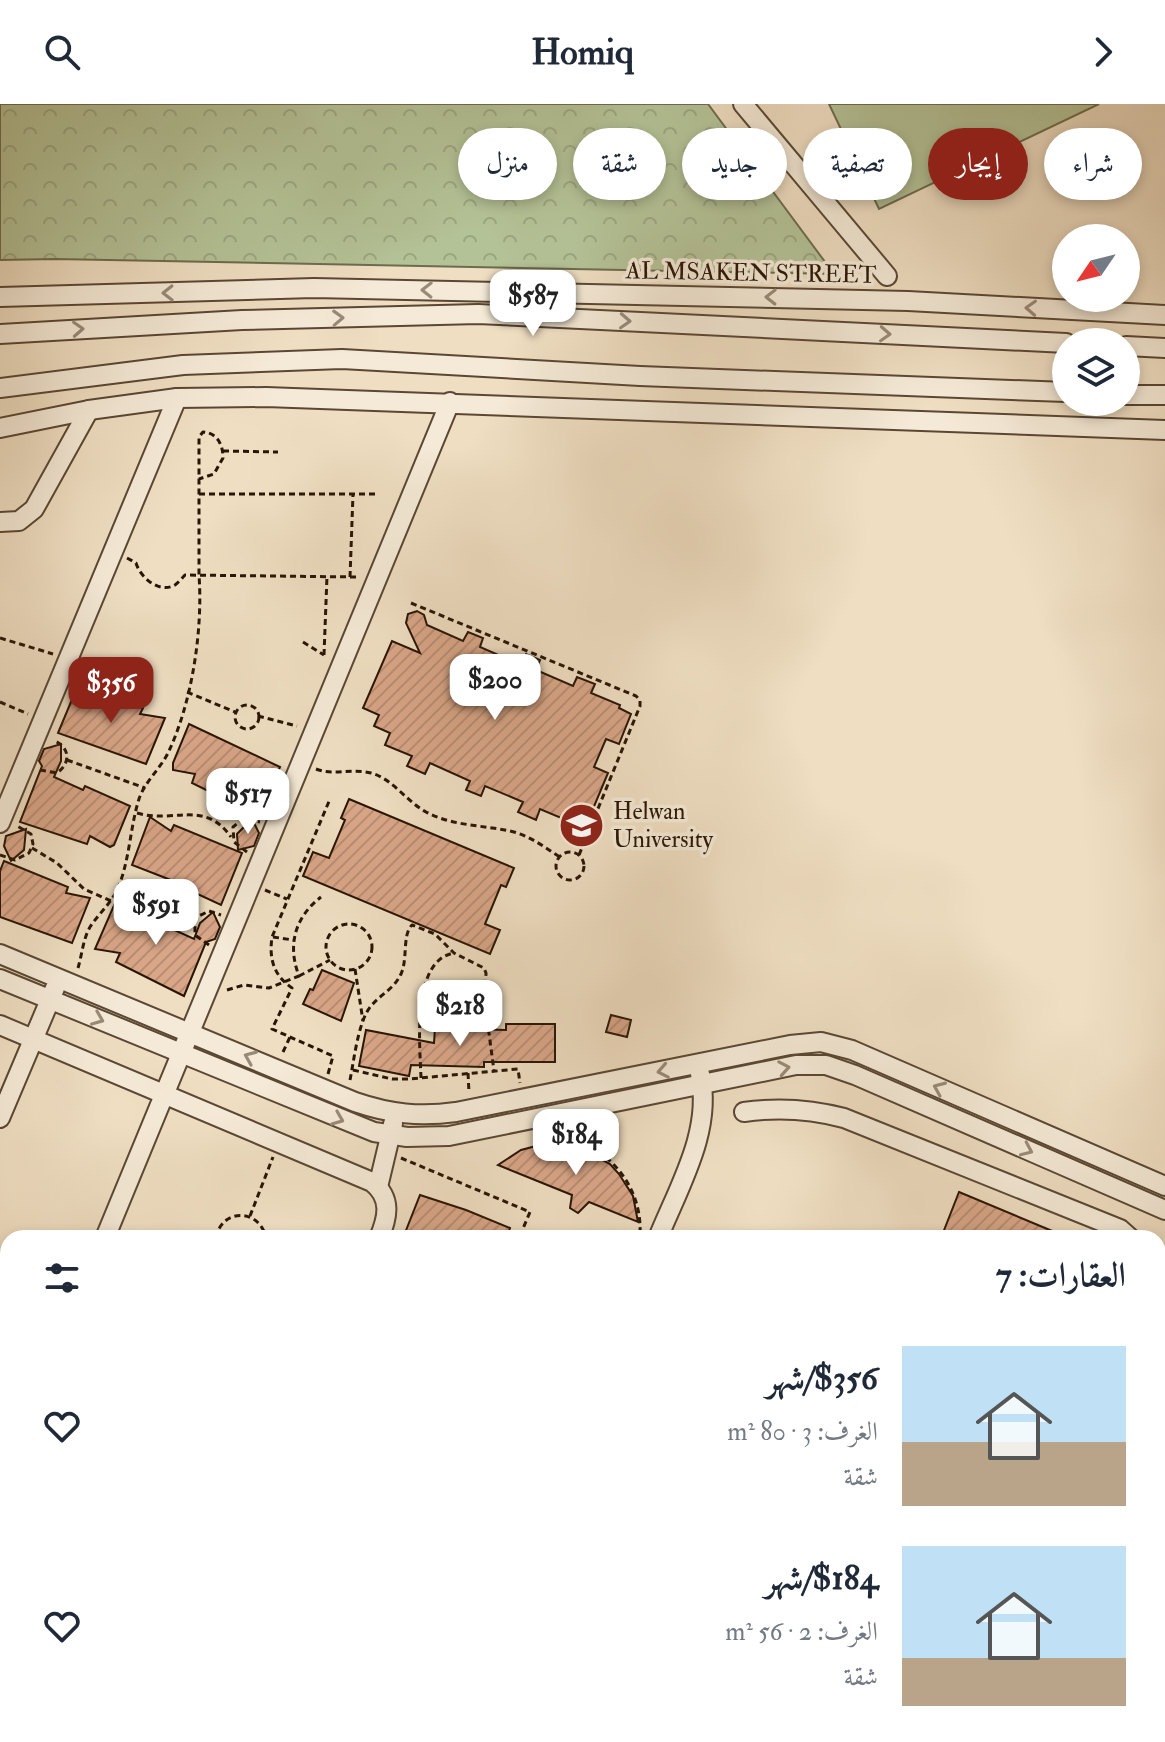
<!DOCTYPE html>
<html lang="ar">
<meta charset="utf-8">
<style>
body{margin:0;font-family:"IM FELL Double Pica",Amiri,serif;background:#f2f2f3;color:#1f2937;direction:rtl;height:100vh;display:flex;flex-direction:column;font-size:30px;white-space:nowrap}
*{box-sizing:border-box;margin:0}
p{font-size:26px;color:#747a83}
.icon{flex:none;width:44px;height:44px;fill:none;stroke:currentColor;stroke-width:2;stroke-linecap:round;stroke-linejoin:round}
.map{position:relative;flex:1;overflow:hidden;direction:ltr}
.details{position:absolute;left:0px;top:1126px;width:1166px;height:512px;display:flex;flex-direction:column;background:#fff;border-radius:24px 24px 0 0;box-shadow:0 4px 12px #0003;direction:rtl}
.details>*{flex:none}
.top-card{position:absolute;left:24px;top:24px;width:1118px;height:72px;direction:rtl;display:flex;gap:16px}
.needle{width:52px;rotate:235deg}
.tools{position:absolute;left:1052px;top:120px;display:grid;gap:16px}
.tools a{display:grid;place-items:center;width:88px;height:88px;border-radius:50%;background:#fff;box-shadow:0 4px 12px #0003;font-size:40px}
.price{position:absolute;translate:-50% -68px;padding:0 18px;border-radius:16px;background:#fff;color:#222;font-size:26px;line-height:52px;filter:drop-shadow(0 2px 4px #0008)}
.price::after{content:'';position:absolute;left:50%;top:48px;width:24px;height:18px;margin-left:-12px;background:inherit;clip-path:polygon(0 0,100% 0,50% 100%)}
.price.selected{background:#8f2418;color:#fff}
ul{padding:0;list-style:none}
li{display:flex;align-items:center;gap:24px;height:200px;padding:0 40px}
li span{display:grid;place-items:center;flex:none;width:224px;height:160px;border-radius:0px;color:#555}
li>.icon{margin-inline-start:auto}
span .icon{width:96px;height:96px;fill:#fffc;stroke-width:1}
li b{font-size:34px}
h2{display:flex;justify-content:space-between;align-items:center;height:96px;padding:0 40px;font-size:34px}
.chip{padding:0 28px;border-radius:36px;background:#fff;box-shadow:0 4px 12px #0003;font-size:28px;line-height:72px}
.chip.selected{background:#8f2418;color:#fff}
header{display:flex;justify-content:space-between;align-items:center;height:104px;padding:0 40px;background:#fff;font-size:36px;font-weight:700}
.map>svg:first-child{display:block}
</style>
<header><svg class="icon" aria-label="forward" viewBox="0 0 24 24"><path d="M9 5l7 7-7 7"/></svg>Homiq<svg class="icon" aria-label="search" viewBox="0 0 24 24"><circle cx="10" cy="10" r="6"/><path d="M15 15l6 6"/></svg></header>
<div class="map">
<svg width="1165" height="1638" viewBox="0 0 1165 1638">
<defs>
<pattern id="park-crowns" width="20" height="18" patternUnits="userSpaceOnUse" patternTransform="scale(2)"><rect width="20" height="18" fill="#b4c297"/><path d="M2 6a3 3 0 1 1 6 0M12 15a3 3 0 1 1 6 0" fill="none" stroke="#9ba681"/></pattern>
<pattern id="building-hatch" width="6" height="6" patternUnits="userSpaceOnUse" patternTransform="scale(2)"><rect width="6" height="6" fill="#d9a688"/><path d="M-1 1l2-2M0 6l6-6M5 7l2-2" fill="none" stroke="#ba8e74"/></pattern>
</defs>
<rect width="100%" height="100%" fill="#efdec2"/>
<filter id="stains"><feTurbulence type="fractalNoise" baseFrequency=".0025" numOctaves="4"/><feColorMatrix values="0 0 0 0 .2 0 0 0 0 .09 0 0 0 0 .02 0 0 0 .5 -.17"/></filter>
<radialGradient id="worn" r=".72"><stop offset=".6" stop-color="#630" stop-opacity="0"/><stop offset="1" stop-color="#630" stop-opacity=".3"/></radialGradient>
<path fill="url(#park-crowns)" stroke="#6e6c4e" stroke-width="2" d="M0,0H708L834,170L55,155L0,156Z"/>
<path fill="#b4c297" stroke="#6e6c4e" stroke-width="2" d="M829,0H1099L879,105Z"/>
<g fill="url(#building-hatch)" stroke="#291505" stroke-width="2">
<path d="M417,507L424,511L427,521L463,537L468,528L483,534L480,543L521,561L526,550L540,556L536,566L573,582L577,573L595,580L591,589L620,601L619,604L631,610L619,640L606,635L594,663L608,669L585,724L540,705L536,716L518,708L523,698L485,682L481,692L466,686L470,677L430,659L425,670L407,662L412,652L385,641L390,629L374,622L379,611L363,604L392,537L420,549L406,519L408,510Z"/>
<path d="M78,581L143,604L140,610L165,614L146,660L58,629Z"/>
<path d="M189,620L280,663L259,712L192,679L195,670L173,666V659Z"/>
<path d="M61,640V657L54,673L83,686L85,682L130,702L114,741L110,743L90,732L87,740L20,718L42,662L39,657L44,645Z"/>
<path d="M349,695L514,764L506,783L501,781L485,820L500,826L490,850L303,772L313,748L329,754L345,716L341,714Z"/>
<path d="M150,713L171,727L174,721L242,749L221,801L176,780V778L132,761Z"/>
<path d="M252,715L259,729L254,742L238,746L237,730Z"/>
<path d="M26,725L24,746L11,757L4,742L6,732Z"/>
<path d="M4,757L68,783L66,789L90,794L72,839L0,813V767Z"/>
<path d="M115,799L194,835L200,819L213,808L220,823L215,835L206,838L184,892L116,858L120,849L95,845Z"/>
<path d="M322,866L354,879L341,917L303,900L310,885L313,886Z"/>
<path d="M611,911L631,916L627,933L606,928Z"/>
<path d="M506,920H555V958H484V963L411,961L409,972L359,962L366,926L434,939L435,924L506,926Z"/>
<path d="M547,1039L579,1043L610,1060L619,1070L633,1092L638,1118L589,1098L578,1109L570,1104L572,1091L498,1061L521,1046Z"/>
<path d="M959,1088L1069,1134H941Z"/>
<path d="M420,1091L466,1106L510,1124L506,1134H403Z"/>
</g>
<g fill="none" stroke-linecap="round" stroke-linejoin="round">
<defs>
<g id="minor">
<path d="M743,0L887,172"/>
<path d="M0,193L314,184L908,197L1165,211"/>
<path d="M0,230L242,216L478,210L1066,239"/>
<path d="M1126,242L1165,244"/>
<path d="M0,284L183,261L342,255L640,272L1066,288"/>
<path d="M1126,291H1165"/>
<path d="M0,324L89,306L177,294L266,293L1165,326"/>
<path d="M0,418L19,417L34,405L89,306"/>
<path d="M0,719L177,294"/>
<path d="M0,850L355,998C390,1010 420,1013 456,1008L790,941L821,938L852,946L1165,1082"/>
<path d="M0,875L374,1028L407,1033L449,1032L796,961H826L855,971L1165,1106"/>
<path d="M0,921L372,1078C392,1094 388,1113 379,1134"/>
<path d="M744,1008C779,1003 810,1005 844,1014L1120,1125L1130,1134"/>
<path d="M0,1014L55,884"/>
<path d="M378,1083L393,1020"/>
<path d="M105,1134L450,298"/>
<path d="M658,1134C679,1082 713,1026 700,970"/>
<path d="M1158,1164L1165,1167"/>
<path d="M1158,1264L1165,1248"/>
<path d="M0,1388L8,1369"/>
<path d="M0,1456L8,1457"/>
<path d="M594,1630L613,1638"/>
<path d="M848,1630L868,1638"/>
<path d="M806,1638L817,1630"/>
<path d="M998,1638L1001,1630"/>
</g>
</defs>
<use href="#minor" stroke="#5a4734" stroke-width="22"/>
<g stroke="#291505" stroke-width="3" stroke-dasharray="6 4" stroke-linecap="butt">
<path d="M223,347L278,348"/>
<path d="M199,390H377"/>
<path d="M127,454L136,459C140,473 159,490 175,481C179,478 182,474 185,471L358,473"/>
<path d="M350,473L353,390"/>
<path d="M411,499L636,592L640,596V602L579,751"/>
<path d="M0,534L53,550"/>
<path d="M303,538L324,551"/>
<path d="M324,551L327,472"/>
<path d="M187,588L235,608"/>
<path d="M0,598L28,610"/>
<circle cx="247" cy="613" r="12"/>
<path d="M258,612L297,622"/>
<path d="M67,656L145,684"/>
<path d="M316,665C334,672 352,664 371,669C393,675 406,697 426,708C452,722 482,721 510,727C529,731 544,743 560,753"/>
<path d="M40,666L57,669C71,659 70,644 55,637"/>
<path d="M137,709C174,720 204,695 231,733"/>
<path d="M32,744L57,759L84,785L111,797"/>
<path d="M247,748L234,738L233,723L244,714L260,718"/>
<circle cx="570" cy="762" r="14"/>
<path d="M0,751L15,756L29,749L33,740L31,730L17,722"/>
<path d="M118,783L158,797L195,816"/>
<path d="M265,786L287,795"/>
<circle cx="349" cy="843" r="23"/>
<path d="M273,833L293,836"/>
<path d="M209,841L195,831V814L209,807L221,811"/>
<path d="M78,864C82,851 83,835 90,823C99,809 111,800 118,784C130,755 130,723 139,695C144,679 160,665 168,649C192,599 203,526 199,471V333L203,328C217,329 223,340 223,354L214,370L199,375"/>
<path d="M355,865L363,917"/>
<path d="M299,872L330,856"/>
<path d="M227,886L244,881L269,884L299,872C287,841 295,813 321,793"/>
<path d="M283,948L290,933"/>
<path d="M353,966L392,975H409L518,965L520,979"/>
<path d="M468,969L469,989"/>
<path d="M328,970L333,952L272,925L292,884C273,871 269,854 272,833L330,695"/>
<path d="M421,974C420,942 411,856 454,849"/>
<path d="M350,976C354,957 358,917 371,902C381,890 394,885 401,870C408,855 402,831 412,821L435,830L454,849L484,864L486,869L485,899L494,967"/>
<path d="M581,1037C618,1055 642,1089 640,1130"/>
<path d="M579,1043L587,1020"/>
<path d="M401,1054L530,1108L519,1134"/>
<path d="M250,1112L273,1053"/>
<path d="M216,1134C221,1104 260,1104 266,1134"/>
<path d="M1165,1372L1161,1382L1165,1383"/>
<path d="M1158,1600L1165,1596"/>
<path d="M0,1610L8,1614"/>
<path d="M1165,1613L1161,1623L1165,1624"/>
<path d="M0,1622L8,1625"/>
<path d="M1158,1629L1165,1632"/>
<path d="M20,1630L37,1638"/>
<path d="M119,1630L138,1638"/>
<path d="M161,1630L180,1638"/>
<path d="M441,1630L459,1638"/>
<path d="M655,1630L674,1638"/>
<path d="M745,1630L748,1638"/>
<path d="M0,1636L5,1638"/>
<path d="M8,1638L12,1630"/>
<path d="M51,1638L54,1630"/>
<path d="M109,1638L112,1630"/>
<path d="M195,1638L199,1630"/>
<path d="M221,1638L224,1630"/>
<path d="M367,1638L371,1630"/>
<path d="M423,1638L426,1630"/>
<path d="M494,1638L505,1630"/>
<path d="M739,1638L755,1630"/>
<path d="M1074,1638L1078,1630"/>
<path d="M1142,1638L1145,1630"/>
</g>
<use href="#minor" stroke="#f5ead7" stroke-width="18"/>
</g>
<defs><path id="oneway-chevron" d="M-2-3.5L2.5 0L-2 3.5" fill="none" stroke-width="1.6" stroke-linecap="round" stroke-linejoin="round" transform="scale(2)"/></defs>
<g stroke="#998a78">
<use href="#oneway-chevron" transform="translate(427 186) rotate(-179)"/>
<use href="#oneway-chevron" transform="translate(168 189) rotate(179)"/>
<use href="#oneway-chevron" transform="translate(771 193) rotate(-179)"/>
<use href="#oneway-chevron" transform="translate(1031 204) rotate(-177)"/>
<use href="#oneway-chevron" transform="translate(338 214) rotate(-2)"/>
<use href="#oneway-chevron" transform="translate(625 217) rotate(3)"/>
<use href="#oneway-chevron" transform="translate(78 225) rotate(-3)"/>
<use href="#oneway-chevron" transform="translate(885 230) rotate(3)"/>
<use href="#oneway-chevron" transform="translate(98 915) rotate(22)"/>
<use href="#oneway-chevron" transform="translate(250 953) rotate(-157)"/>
<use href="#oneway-chevron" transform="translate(784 964) rotate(-10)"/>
<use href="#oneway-chevron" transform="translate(663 967) rotate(169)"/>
<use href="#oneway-chevron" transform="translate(939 984) rotate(-157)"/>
<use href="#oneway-chevron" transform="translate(338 1015) rotate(22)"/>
<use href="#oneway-chevron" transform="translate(1027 1046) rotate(24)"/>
</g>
<defs>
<symbol id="university-disc" viewBox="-11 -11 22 22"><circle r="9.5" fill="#8f2418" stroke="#f5ead7"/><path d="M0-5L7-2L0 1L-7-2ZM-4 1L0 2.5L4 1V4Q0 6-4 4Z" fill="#fff"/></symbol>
</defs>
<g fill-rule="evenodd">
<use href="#university-disc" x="556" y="696" width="51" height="51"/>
</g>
<g text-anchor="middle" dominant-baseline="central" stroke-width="7" stroke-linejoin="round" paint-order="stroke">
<g font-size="24" fill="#291505" stroke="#f5ead7">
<text transform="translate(751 169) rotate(1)">AL MSAKEN STREET</text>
</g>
<g font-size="24" fill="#291505" stroke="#f5ead7" text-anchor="start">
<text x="613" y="707">Helwan<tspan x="613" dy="28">University</tspan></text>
</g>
</g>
<rect width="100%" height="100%" filter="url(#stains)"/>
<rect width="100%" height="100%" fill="url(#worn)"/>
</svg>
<div class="tools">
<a><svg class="needle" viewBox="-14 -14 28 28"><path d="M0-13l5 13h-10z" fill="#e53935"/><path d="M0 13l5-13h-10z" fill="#747a83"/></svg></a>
<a><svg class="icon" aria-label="layers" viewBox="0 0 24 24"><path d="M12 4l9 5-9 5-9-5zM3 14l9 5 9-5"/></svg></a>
</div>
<b class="price" style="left:533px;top:234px">$587</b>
<b class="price" style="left:495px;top:618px">$200</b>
<b class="price selected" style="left:111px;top:621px">$356</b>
<b class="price" style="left:248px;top:732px">$517</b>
<b class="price" style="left:156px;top:843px">$591</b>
<b class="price" style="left:460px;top:944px">$218</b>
<b class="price" style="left:576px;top:1073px">$184</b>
<div class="top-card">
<a class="chip">شراء</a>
<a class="chip selected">إيجار</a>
<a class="chip">تصفية</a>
<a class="chip">جديد</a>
<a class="chip">شقة</a>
<a class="chip">منزل</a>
</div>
<section class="details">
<h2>العقارات: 7<svg class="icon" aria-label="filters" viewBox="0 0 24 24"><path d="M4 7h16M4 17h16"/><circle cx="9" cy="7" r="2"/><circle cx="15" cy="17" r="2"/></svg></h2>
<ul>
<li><span style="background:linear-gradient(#bfe0f5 60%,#b9a48a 0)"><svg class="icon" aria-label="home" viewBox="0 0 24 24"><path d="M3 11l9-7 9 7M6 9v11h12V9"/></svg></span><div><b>$356/شهر</b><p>الغرف: 3 · 80 m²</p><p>شقة</p></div><svg class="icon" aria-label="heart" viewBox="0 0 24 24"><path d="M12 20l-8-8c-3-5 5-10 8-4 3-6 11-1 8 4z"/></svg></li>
<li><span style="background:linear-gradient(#bfe0f5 70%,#b9a48a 0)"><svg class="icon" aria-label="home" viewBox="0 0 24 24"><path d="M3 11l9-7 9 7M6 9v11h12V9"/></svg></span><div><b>$184/شهر</b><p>الغرف: 2 · 56 m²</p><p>شقة</p></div><svg class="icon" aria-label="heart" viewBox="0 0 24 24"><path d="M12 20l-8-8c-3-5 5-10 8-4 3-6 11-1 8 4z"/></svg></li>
</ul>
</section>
</div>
